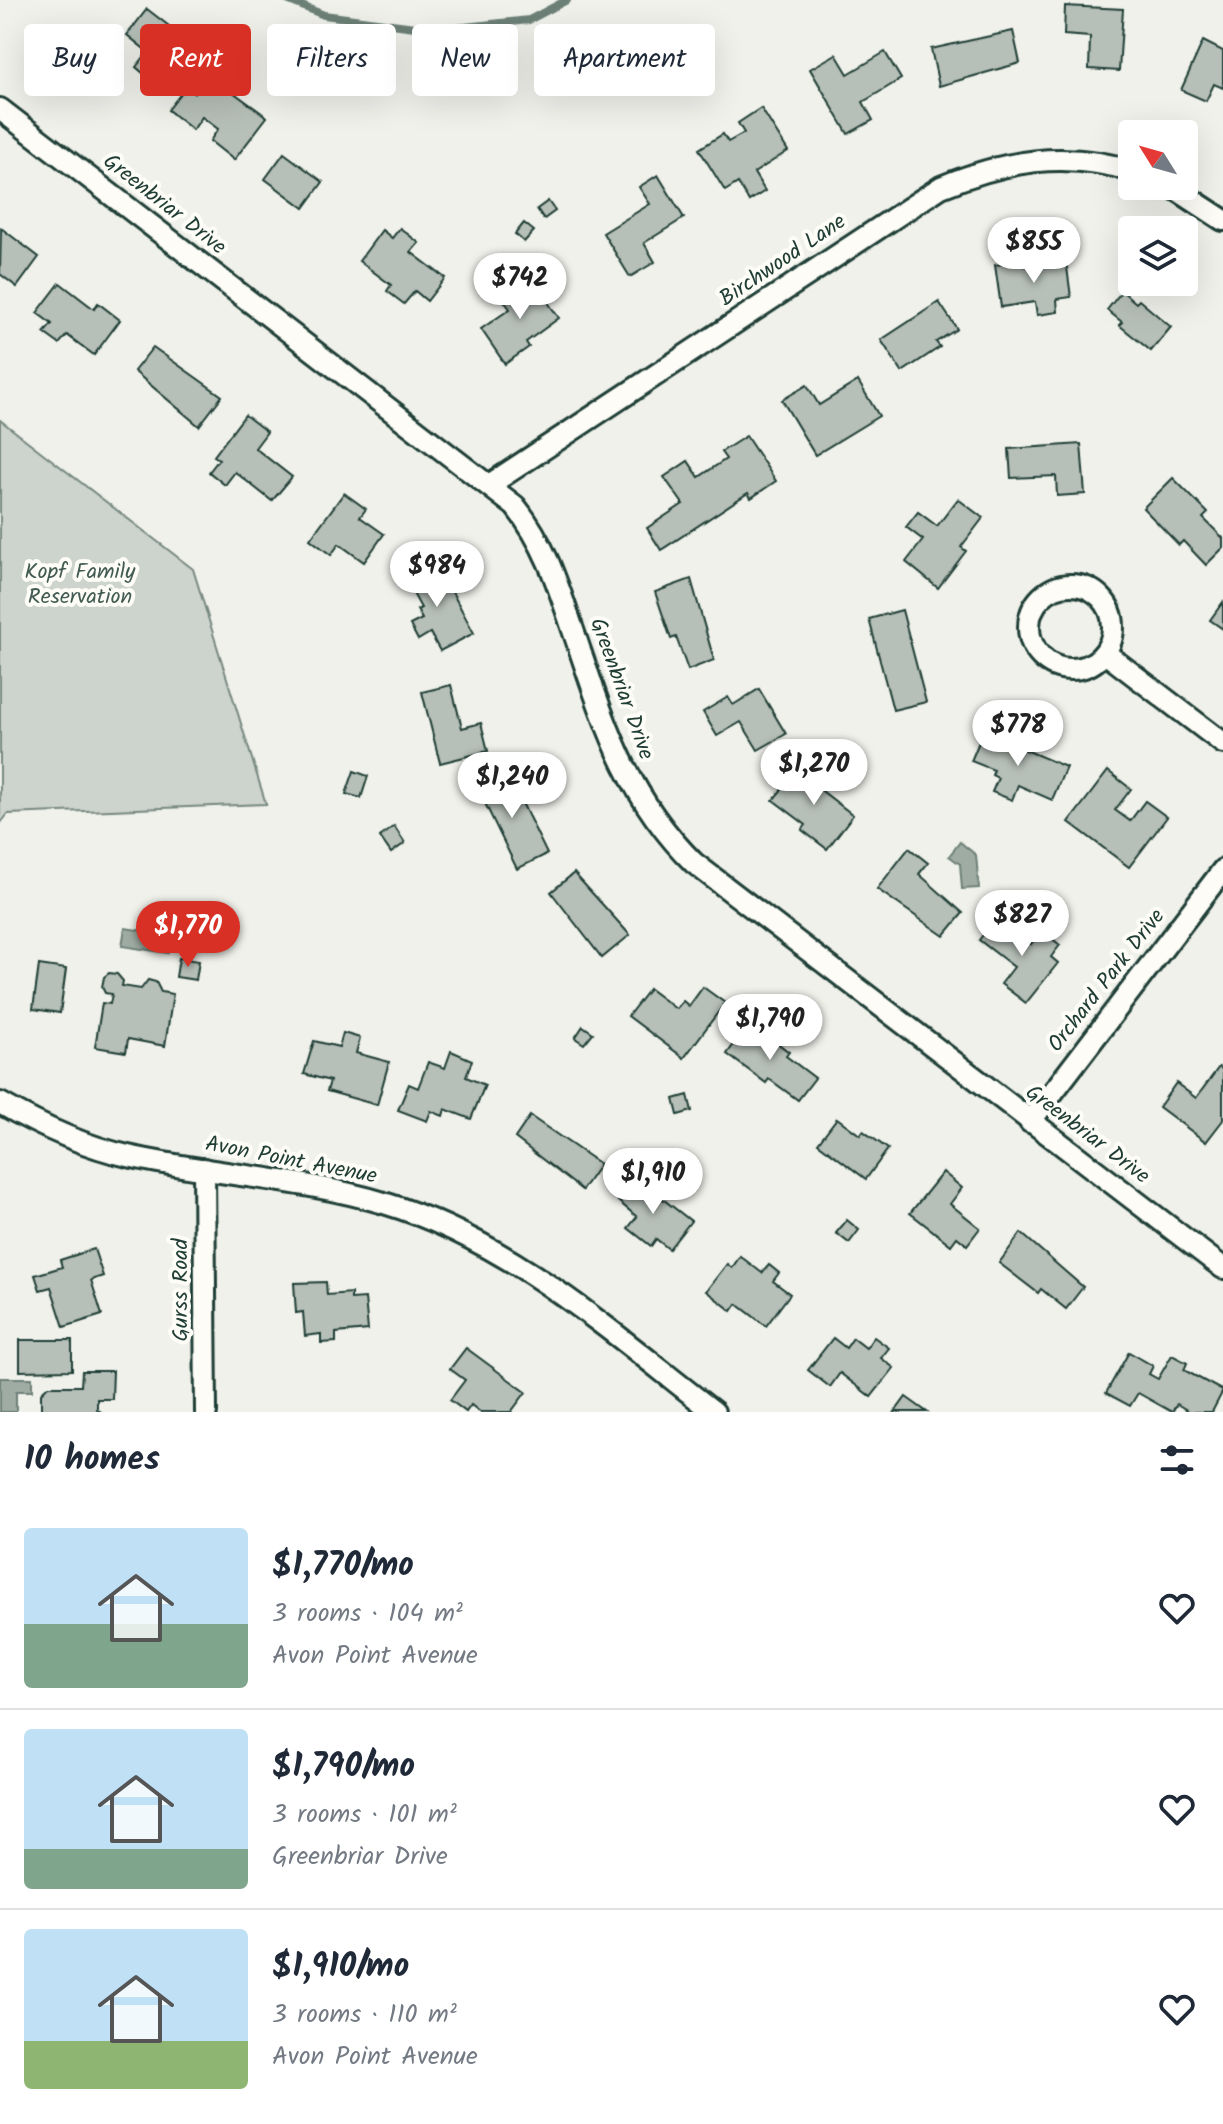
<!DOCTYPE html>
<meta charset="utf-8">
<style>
body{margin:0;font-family:Kalam,sans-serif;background:#f2f2f3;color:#1f2937;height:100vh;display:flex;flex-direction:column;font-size:30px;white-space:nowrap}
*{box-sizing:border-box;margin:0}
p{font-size:26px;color:#747a83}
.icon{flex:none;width:44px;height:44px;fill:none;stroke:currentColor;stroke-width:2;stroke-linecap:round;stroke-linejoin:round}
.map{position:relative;height:1412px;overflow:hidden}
.side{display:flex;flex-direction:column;background:#fff;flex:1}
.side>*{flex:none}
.banner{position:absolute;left:24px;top:24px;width:800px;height:72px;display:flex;gap:16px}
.needle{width:52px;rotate:307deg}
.tools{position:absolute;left:1118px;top:120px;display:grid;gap:16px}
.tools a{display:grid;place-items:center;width:80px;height:80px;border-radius:8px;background:#fff;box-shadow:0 8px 32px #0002;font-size:40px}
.price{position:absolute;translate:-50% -68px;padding:0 18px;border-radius:28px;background:#fff;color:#222;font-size:26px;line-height:52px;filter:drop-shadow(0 2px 4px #0008)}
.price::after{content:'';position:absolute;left:50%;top:48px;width:24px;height:18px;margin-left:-12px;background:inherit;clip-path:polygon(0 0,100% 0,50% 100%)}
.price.selected{background:#d93025;color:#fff}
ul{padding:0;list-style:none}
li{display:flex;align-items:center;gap:24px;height:200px;padding:0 24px}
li+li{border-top:2px solid #e0e1e3}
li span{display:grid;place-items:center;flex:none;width:224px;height:160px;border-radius:8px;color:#555}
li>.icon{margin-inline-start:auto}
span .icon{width:96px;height:96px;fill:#fffc;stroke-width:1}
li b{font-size:34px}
h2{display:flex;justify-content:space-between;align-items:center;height:96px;padding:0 24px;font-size:34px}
.chip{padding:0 28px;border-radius:8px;background:#fff;box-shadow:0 8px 32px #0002;font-size:28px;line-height:72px}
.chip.selected{background:#d93025;color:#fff}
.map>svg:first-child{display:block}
</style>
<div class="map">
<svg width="1223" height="1412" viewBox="0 0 1223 1412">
<rect width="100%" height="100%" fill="#f0f1eb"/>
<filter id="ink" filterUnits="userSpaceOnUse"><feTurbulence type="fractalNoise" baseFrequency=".0125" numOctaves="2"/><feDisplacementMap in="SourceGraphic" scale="16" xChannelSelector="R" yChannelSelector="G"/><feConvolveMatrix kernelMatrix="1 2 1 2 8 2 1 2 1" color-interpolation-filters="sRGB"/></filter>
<g filter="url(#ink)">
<path fill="#cdd3cd" stroke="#768880" stroke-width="2" d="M0,420L193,569L266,804L8,814L0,824Z"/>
<g fill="#9faca4" stroke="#6c8077" stroke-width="2">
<path d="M960,842L976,855L979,888L962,889L960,864L949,856Z"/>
<path d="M125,928L171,935L168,953L122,946Z"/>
<path d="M0,1378H32V1391H16V1412H0Z"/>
</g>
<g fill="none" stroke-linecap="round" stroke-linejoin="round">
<path stroke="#6c8077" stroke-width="8" d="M287,0L324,15L437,30L529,20L567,0"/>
</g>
<g fill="#b6bfb8" stroke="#1f3d34" stroke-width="2">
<path d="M1065,6L1123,9L1119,71L1089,69L1090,37L1064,35Z"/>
<path d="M147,9L191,43L157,85L136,67L148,52L127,35Z"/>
<path d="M1013,31L1020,63L939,86L931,49Z"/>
<path d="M1203,41L1223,51V88L1214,84L1206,101L1181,90Z"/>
<path d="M885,52L901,79L863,102L873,120L848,134L810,69L836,54L848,74Z"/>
<path d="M219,60L243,79L233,92L267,117L234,160L210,141L218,129L202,117L193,130L168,110L186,87L194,93Z"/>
<path d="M761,108L788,151L754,173L765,191L749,201L738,183L725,191L699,149L723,134L728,142L744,133L738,123Z"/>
<path d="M284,153L323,182L304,208L265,179Z"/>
<path d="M658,175L684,218L644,243L655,262L630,277L603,233L650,204L639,187Z"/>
<path d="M548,201L555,211L544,219L537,209Z"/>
<path d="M524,223L534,231L524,242L515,234Z"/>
<path d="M1,228L39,257L17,287L0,274Z"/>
<path d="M400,228L419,243L411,252L445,278L427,301L415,291L404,304L387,291L391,285L359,261L382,230L392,238Z"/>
<path d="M1066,260L1071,297L1057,299L1058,312L1037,315L1035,302L1001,307L995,265L1024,261V266Z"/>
<path d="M530,277L559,318L526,342L529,347L505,364L481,329L510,309L502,298Z"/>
<path d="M60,283L94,309L98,303L120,320L94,355L67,335L59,344L44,333L52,324L37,313Z"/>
<path d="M1122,291L1136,303L1139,300L1171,327L1151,351L1119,325L1122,322L1107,310Z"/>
<path d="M939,302L957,329L936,342L940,347L902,372L881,340Z"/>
<path d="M153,347L222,396L199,426L134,371Z"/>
<path d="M858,381L879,416L815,455L782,400L807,385L819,405Z"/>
<path d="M245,415L267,432L255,448L292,477L272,501L235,472L225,485L209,472L219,459L214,456Z"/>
<path d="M746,436L776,481L751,498L748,493L661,550L647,528L683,504L664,477L688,461L699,477L726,459L721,452Z"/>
<path d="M1081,444L1085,494L1057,496L1056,476L1011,478L1009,449Z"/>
<path d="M1173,478L1208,513L1203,518L1223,538V548L1206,565L1183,541L1179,545L1143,508Z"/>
<path d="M344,493L366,509L360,517L384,534L364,562L339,544L331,555L310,539Z"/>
<path d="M958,499L983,518L961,547L966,551L938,588L906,562L923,540L906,527L918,512L937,526Z"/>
<path d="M430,562L446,592L451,590L474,633L440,651L430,633L418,640L410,625L422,619L417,610L421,608L404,577Z"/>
<path d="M691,579L714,660L688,670L676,637L671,639L655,592Z"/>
<path d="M1223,602V629L1210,620Z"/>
<path d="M902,610L926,702L893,710L869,619Z"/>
<path d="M451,685L462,728L481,723L488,751L440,763L422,692Z"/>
<path d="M759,689L786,734L758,750L741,722L717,736L703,712L728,697L733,705Z"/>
<path d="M983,732L1066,767L1052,800L1018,785L1012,800L992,792L998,778L992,775L994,770L971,761Z"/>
<path d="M817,768L831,779L822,791L853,815L827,849L802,830L806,825L773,800L796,772L808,781Z"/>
<path d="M354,771L368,776L361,798L346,794Z"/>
<path d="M1108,771L1131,789L1115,810L1130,821L1145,801L1167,817L1129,867L1069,822Z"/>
<path d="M507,772L547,854L517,869L477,787Z"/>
<path d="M394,826L405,843L391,853L380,837Z"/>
<path d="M909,848L928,863L919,874L963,913L944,936L877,889Z"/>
<path d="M574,873L630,935L602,958L551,892Z"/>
<path d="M1002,921L1031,944L1041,930L1060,945L1051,957L1058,963L1026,1003L1001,984L1014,967L979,940L993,922L998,926Z"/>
<path d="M179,958L199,961L196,980L176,977Z"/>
<path d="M39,965L66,969L60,1013L33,1009Z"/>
<path d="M109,973L117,974L123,981L122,986L141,989L148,980L156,982L161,992L173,994L165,1046L128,1039L126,1052L95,1047L102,1003L110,1004L112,994L105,993L102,987L104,977Z"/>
<path d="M703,987L725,1003L684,1058L628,1016L649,989L676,1009L683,1001L689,1006Z"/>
<path d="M750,1022L789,1052L786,1056L815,1078L798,1100L769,1079L766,1083L727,1054Z"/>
<path d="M583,1026L593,1033L584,1044L575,1038Z"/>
<path d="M343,1033L360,1038L356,1053L389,1062L377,1105L327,1091L330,1081L304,1074L314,1041L339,1047Z"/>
<path d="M451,1051L472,1060L466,1077L485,1085L471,1119L445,1109L443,1116L431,1111L427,1121L398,1110L409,1084L418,1088L428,1062L445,1068Z"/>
<path d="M1219,1067L1223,1070V1120L1206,1142L1159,1107L1176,1083L1196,1098Z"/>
<path d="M688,1095L692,1111L678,1115L674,1099Z"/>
<path d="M530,1116L600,1164L582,1190L515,1138Z"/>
<path d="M837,1118L860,1135L863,1131L888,1149L866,1179L818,1143Z"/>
<path d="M943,1172L962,1188L950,1204L980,1228L967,1245L957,1237L951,1245L910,1213Z"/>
<path d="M636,1178L691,1221L669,1249L656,1239L651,1246L628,1228L637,1217L618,1201Z"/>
<path d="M847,1220L859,1230L849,1243L836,1233Z"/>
<path d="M1021,1233L1083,1287L1066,1309L1041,1289L1038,1293L999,1263Z"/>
<path d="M94,1249L103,1276L91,1280L102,1315L64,1327L51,1287L40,1290L35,1275L62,1267L60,1260Z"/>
<path d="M740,1256L762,1273L769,1265L779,1273L773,1281L790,1294L766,1326L737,1304L732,1311L706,1291L727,1264L732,1268Z"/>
<path d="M326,1282L327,1295L351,1293V1299L365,1298L368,1330L336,1333V1342L321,1343V1334L305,1336L303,1312L296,1313L294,1283Z"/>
<path d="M874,1337L889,1348L881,1358L894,1368L871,1397L840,1373L830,1387L808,1370L833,1338L846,1348L853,1338L866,1348Z"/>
<path d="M20,1340H72V1370L20,1371Z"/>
<path d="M466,1348L526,1392L511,1412H480L471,1405L466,1412L450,1400L465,1380L450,1369Z"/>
<path d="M1129,1352L1153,1366L1149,1374L1158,1379L1172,1355L1187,1363L1184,1370L1223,1391L1212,1412H1190L1177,1404L1172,1412L1138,1393L1130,1406L1106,1393Z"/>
<path d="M82,1371H113L112,1399H97V1409L101,1412H41V1393L48,1386H81Z"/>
<path d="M906,1397L927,1412H895Z"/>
</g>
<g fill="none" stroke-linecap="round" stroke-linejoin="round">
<defs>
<g id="street">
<path d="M0,109L515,506C544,542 557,582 572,627C603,717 624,794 694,863L1223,1268"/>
<path d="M1171,186L1223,220"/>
<path d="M489,485L941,187C1003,161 1065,150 1132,171"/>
<circle cx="1071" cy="627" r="42"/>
<path d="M1105,653L1223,743"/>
<path d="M0,1103C40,1126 82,1146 128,1156C213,1175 300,1178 384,1203C511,1241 612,1333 714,1412"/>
<path d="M1030,1122L1223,870"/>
<path d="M204,1169L206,1412"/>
</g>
</defs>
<use href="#street" stroke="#1f3d34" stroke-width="26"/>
<use href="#street" stroke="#fdfcf7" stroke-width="20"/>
</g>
</g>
<g text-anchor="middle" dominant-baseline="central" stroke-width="8" stroke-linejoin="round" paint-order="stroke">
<g font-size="22" fill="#1f3d34" stroke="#fdfcf7">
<text transform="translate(164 205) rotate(38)">Greenbriar Drive</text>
<text transform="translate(783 261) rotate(-34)">Birchwood Lane</text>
<text transform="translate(621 689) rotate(70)">Greenbriar Drive</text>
<text transform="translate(1107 981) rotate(-52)">Orchard Park Drive</text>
<text transform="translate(1087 1135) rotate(37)">Greenbriar Drive</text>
<text transform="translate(291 1161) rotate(11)">Avon Point Avenue</text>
<text transform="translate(181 1290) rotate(-90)">Gurss Road</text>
</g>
<g font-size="22" fill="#425b53" stroke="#fdfcf7">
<text x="80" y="572">Kopf Family<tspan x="80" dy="25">Reservation</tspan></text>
</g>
</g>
</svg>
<div class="tools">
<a><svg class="needle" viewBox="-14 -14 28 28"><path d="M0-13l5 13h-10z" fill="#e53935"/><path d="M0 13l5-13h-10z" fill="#747a83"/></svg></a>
<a><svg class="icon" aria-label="layers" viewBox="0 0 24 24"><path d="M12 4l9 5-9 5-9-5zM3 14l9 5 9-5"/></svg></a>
</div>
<b class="price" style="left:1034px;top:285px">$855</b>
<b class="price" style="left:520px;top:321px">$742</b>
<b class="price" style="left:437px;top:609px">$984</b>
<b class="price" style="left:1018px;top:768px">$778</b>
<b class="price" style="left:814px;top:807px">$1,270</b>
<b class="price" style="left:512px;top:820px">$1,240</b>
<b class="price" style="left:1022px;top:958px">$827</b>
<b class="price selected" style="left:188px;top:969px">$1,770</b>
<b class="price" style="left:770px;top:1062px">$1,790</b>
<b class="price" style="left:653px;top:1216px">$1,910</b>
<div class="banner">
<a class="chip">Buy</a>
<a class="chip selected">Rent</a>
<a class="chip">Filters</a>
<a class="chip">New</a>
<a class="chip">Apartment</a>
</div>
</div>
<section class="side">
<h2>10 homes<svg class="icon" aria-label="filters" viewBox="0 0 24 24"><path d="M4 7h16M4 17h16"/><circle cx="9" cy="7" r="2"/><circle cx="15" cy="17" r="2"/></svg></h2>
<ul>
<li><span style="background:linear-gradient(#bfe0f5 60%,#7fa58c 0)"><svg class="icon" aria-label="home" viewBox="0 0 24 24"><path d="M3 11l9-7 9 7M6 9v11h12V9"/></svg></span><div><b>$1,770/mo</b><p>3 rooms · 104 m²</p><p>Avon Point Avenue</p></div><svg class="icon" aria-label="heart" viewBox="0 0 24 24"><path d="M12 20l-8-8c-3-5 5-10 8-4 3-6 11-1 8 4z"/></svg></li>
<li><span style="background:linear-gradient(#bfe0f5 75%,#7fa58c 0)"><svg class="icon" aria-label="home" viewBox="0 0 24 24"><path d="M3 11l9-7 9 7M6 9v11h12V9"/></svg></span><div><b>$1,790/mo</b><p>3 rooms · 101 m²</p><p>Greenbriar Drive</p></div><svg class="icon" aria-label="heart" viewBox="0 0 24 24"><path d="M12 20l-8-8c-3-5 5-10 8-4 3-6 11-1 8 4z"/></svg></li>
<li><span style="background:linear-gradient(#bfe0f5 70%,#8fb573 0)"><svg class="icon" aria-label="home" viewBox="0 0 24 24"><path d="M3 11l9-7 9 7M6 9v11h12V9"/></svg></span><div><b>$1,910/mo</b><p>3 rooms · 110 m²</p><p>Avon Point Avenue</p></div><svg class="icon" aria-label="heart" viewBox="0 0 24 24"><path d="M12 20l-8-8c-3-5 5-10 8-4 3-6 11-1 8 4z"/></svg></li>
</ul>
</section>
